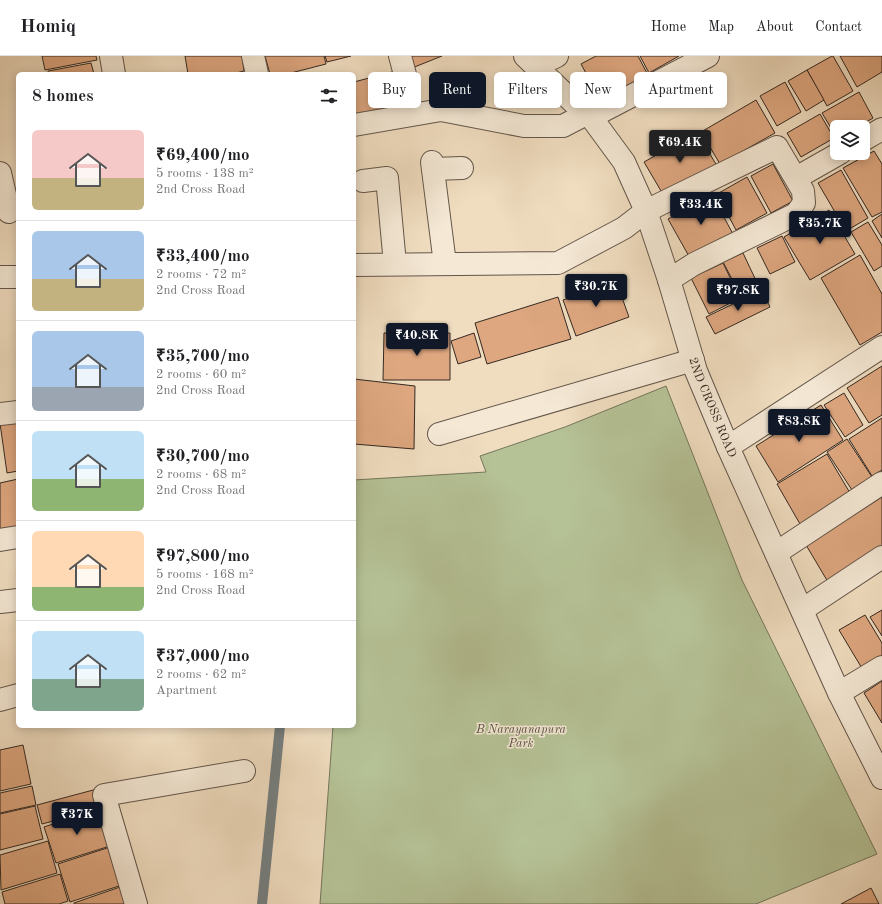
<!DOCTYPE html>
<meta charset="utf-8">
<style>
body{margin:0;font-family:"Old Standard TT",serif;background:#f2f2f2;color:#202124;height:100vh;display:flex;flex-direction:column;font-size:15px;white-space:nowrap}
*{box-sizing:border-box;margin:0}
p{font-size:13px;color:#757577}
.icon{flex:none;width:22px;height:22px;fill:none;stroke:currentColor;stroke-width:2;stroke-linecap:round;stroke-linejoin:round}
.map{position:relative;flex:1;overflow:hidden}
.drawer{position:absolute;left:16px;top:16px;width:340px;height:656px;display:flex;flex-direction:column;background:#fff;border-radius:6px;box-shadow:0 2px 10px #0003}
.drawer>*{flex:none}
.guide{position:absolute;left:368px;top:16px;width:380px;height:36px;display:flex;gap:8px}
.fabs{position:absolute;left:830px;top:64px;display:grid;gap:8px}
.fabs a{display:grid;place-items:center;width:40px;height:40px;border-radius:6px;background:#fff;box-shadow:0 2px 10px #0003;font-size:20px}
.price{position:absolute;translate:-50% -34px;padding:0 9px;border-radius:4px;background:#111827;color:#fff;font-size:13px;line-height:26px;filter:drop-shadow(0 1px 2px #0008)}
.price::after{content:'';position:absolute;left:50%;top:24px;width:12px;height:9px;margin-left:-6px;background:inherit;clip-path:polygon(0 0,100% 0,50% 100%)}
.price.current{background:#222;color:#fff}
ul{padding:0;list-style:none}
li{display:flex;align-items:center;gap:12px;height:100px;padding:0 16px}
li+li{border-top:1px solid #e0e0e0}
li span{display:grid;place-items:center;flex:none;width:112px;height:80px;border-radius:6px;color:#555}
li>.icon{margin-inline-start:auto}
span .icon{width:48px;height:48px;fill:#fffc;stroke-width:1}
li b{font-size:17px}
h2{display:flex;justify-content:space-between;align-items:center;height:48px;padding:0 16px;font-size:17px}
.chip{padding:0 14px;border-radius:6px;background:#fff;box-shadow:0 2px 10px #0003;font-size:14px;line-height:36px}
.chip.current{background:#111827;color:#fff}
header{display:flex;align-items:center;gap:24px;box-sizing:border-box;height:56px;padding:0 20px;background:#fff;border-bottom:1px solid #e0e0e0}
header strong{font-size:19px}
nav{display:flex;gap:22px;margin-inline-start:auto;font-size:14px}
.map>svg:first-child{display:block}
</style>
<header>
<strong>Homiq</strong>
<nav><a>Home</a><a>Map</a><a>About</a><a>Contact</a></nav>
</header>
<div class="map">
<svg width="882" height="848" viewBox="0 0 882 848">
<rect width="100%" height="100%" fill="#f0ddc0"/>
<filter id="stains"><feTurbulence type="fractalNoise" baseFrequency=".005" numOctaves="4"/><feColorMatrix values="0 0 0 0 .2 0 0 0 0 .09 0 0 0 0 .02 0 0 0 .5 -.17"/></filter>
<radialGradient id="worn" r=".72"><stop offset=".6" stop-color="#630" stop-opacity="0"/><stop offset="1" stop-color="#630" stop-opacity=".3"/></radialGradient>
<path fill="#b5c296" stroke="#74765c" d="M666,330L742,524L877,798L756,848H320L333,670H354V424L486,416L480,400L565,371Z"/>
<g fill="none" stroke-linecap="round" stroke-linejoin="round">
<path stroke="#757f80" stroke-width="10" d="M262,848L280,670"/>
</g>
<g fill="#dea780" stroke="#342922">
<path d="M42,0H96L97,4L45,14Z"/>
<path d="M185,0H242L244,15L232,18H188Z"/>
<path d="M265,0H324L326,8L287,18H270Z"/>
<path d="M325,0H351L327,6Z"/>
<path d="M406,0H442L412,12Z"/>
<path d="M596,0H638L648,19L601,45L581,8Z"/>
<path d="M640,0H679L649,17Z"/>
<path d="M832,0H833L853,35L827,50L807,14Z"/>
<path d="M840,0H882V16L857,31Z"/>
<path d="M91,7L94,18H48V15Z"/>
<path d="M807,14L824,44L806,55L788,25Z"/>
<path d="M392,16L401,52L354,64V26Z"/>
<path d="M785,26L801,56L777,70L760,40Z"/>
<path d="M859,36L873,62L858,71H837V82L822,57Z"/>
<path d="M756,44L775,77L720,108L701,76Z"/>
<path d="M820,58L834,82L801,101L787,77Z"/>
<path d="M697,76L717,110L664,140L644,106Z"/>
<path d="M874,95L882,108V156L872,161L843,112Z"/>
<path d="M773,108L793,145L771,157L751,120Z"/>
<path d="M841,114L868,162L846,175L818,127Z"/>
<path d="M747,121L767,157L736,174L717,138Z"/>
<path d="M712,139L733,178L690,202L668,163Z"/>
<path d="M829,154L855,198L810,224L784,181Z"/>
<path d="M882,158V182L872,165Z"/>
<path d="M868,166L882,189V210L874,215L851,176Z"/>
<path d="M782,180L795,206L770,218L757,192Z"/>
<path d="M743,197L760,233L742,242L723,206Z"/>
<path d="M860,199L882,238V276L860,289L821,222Z"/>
<path d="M723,207L740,242L709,258L691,222Z"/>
<path d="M616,225L629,261L576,280L563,244Z"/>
<path d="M762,234L770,251L715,278L706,261Z"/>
<path d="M558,241L571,283L487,308L475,267Z"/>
<path d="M384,277H450V324H383Z"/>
<path d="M474,277L481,301L458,308L451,285Z"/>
<path d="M882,310V359L869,367L847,332Z"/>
<path d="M354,323L415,330L414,393L354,388Z"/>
<path d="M844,337L863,369L845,381L824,349Z"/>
<path d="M821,349L843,384L778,426L756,390Z"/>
<path d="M882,362V414L872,420L849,383Z"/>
<path d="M18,364V415L7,417L0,367Z"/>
<path d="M847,383L872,421L852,434L827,396Z"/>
<path d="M827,398L850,437L800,468L777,428Z"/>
<path d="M18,423V474L0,477V427Z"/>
<path d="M882,441V492L828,526L806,489Z"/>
<path d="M882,554V580L870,561Z"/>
<path d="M865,559L882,587V603L863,614L839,574Z"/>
<path d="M882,625V667L864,637Z"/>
<path d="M23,689L31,728L0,735V694Z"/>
<path d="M32,730L36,749L0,757V737Z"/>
<path d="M97,733L102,752L42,768L37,749Z"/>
<path d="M35,750L43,783L0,794V758Z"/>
<path d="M98,753L110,790L56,807L44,771Z"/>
<path d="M48,785L57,817L1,834L0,799Z"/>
<path d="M110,791L122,829L70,846L58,808Z"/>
<path d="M60,818L68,845L59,848H5L2,836Z"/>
<path d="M120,831L126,848H74V847Z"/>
<path d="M871,832L879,848H841Z"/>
</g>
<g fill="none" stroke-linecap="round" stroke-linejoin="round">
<defs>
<g id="minor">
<path d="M111,0L114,18"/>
<path d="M253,0L257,18"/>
<path d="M400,0L407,26"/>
<path id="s1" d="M525,0L573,46L591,61L624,106L646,155L669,224L696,315L728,391L839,637L882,722"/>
<path d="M536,10L557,0"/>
<path d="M591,61L708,0"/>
<path d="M354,69L441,54L524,70H563L586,58"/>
<path d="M863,84L882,73"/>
<path d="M432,106L445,208"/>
<path d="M433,113L462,112"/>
<path d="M0,117L9,156"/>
<path d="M796,122L840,97"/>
<path d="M363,125L387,122L395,208"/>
<path d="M354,209L558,207L624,172L646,155L777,91L803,135L804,147L796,158L694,208L669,224"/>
<path d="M0,221H18"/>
<path d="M0,358L18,356"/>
<path d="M439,378L693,304"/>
<path d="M728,391L882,291"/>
<path d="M0,484L18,481"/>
<path d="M776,497L882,427"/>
<path d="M0,546L18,544"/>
<path d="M802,554L882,501"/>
<path d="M839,637L882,611"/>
<path d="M0,644L18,639"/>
<path d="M136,848L104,739L244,715"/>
</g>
</defs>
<use href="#minor" stroke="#63564a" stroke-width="24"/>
<use href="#minor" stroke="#f5e9d6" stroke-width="22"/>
</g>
<g text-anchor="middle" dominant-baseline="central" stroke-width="3" stroke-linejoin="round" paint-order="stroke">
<g font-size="12" fill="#342922" stroke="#f5e9d6">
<text stroke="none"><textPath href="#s1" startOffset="407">2ND CROSS ROAD</textPath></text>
</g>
<g font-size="12" font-style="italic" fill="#544f3f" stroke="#f5e9d6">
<text x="521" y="674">B Narayanapura<tspan x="521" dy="14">Park</tspan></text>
</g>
</g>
<rect width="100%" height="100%" filter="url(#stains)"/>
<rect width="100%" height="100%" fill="url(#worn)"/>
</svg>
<div class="fabs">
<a><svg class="icon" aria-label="layers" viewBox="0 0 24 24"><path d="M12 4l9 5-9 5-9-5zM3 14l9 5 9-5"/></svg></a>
</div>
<b class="price current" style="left:680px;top:108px">₹69.4K</b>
<b class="price" style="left:701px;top:170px">₹33.4K</b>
<b class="price" style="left:820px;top:189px">₹35.7K</b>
<b class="price" style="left:596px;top:252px">₹30.7K</b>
<b class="price" style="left:738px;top:256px">₹97.8K</b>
<b class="price" style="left:417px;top:301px">₹40.8K</b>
<b class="price" style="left:799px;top:387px">₹83.8K</b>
<b class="price" style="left:77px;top:780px">₹37K</b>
<div class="guide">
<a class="chip">Buy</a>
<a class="chip current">Rent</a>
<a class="chip">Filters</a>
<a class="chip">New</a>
<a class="chip">Apartment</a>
</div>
<section class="drawer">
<h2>8 homes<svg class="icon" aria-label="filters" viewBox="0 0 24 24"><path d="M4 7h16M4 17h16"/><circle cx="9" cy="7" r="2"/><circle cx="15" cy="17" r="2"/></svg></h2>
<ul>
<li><span style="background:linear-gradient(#f6c9c9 60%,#c2b280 0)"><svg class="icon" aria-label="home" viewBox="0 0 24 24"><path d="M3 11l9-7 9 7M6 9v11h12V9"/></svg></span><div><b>₹69,400/mo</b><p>5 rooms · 138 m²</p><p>2nd Cross Road</p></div></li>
<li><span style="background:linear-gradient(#a9c7e8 60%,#c2b280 0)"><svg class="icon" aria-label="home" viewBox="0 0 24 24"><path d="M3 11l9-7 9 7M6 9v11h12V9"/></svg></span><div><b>₹33,400/mo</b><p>2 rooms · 72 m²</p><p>2nd Cross Road</p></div></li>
<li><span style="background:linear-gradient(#a9c7e8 70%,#9aa5b1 0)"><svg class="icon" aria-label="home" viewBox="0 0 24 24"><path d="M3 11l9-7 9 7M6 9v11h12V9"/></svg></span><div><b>₹35,700/mo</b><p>2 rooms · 60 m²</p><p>2nd Cross Road</p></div></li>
<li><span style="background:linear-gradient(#bfe0f5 60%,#8fb573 0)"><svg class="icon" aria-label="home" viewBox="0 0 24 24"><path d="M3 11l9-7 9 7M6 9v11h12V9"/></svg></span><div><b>₹30,700/mo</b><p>2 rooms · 68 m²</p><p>2nd Cross Road</p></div></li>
<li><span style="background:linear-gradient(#ffd9b3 70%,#8fb573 0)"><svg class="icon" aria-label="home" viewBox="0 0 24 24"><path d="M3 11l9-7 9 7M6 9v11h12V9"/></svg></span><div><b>₹97,800/mo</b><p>5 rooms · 168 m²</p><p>2nd Cross Road</p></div></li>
<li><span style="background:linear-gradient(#bfe0f5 60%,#7fa58c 0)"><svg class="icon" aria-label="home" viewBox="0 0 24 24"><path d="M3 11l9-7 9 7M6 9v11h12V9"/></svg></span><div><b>₹37,000/mo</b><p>2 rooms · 62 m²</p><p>Apartment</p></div></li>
</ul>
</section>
</div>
